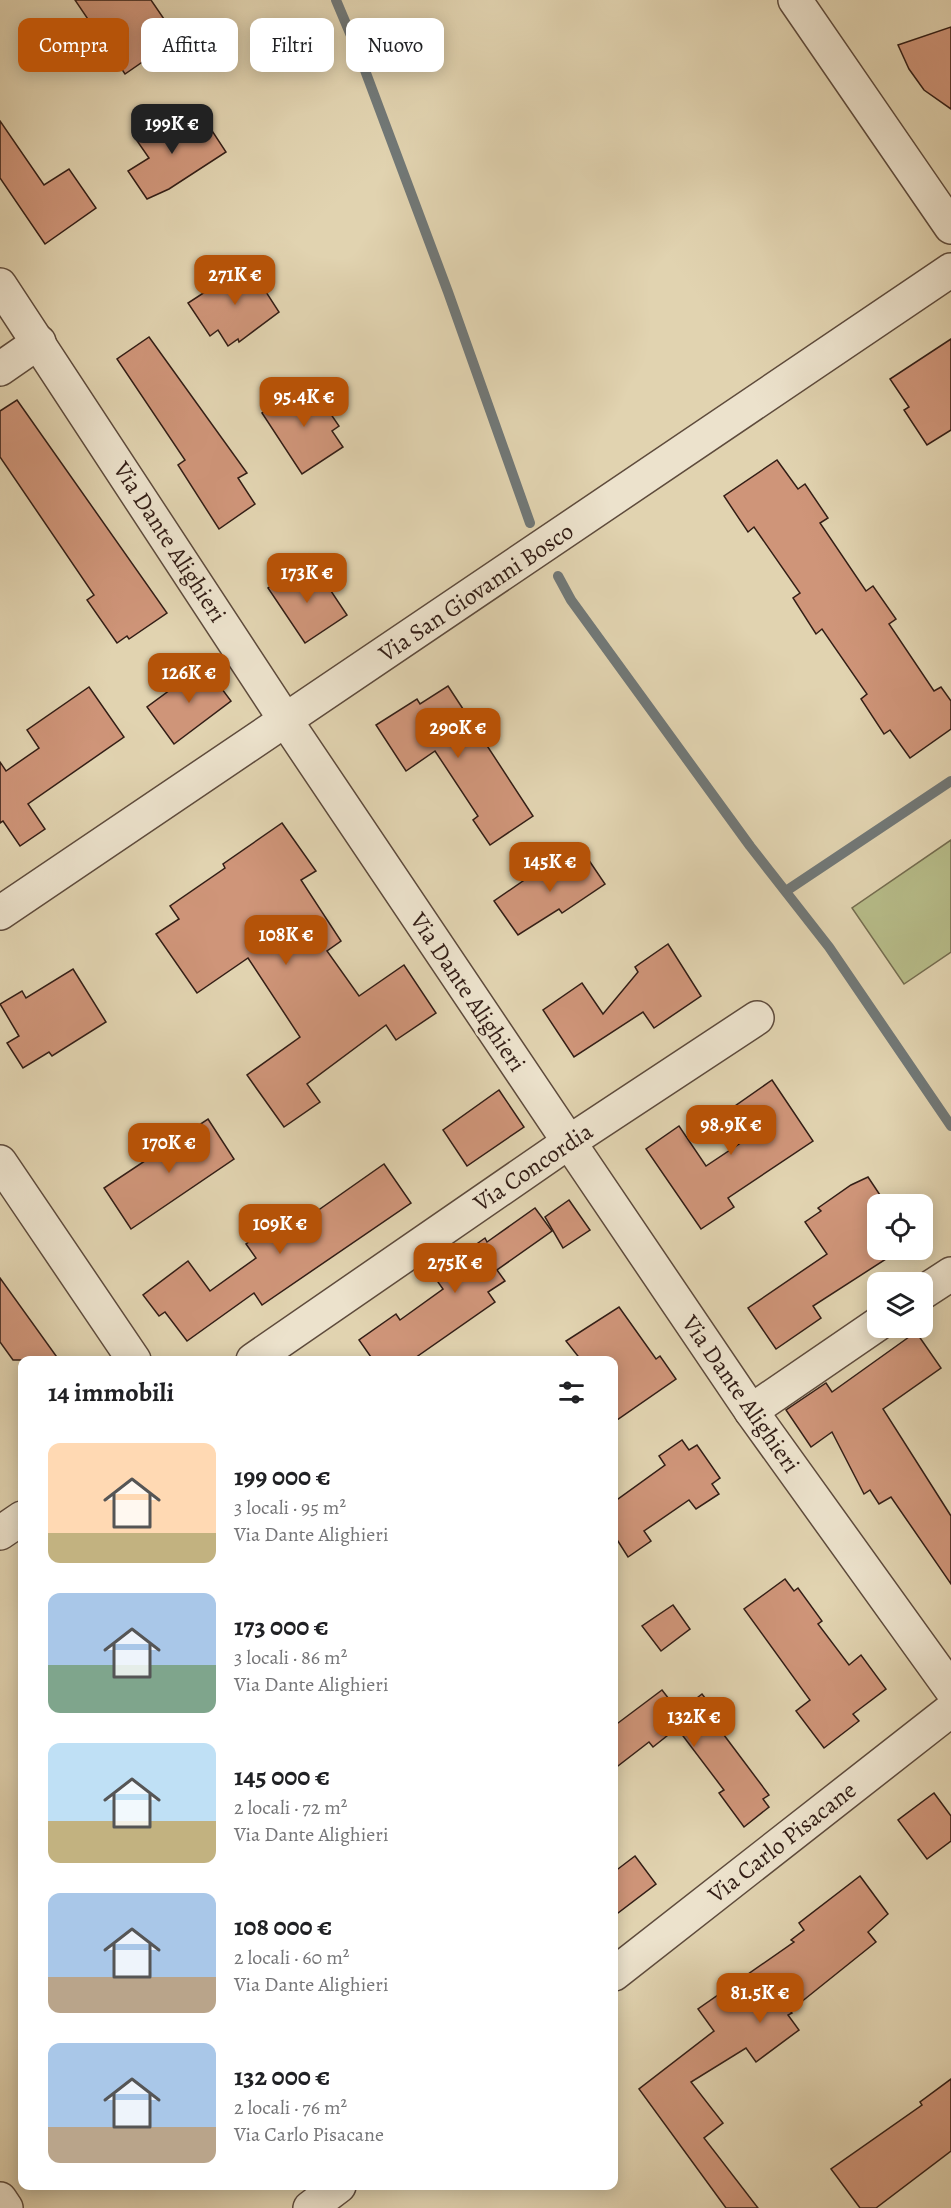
<!DOCTYPE html>
<html lang="it">
<meta charset="utf-8">
<style>
body{margin:0;font-family:Alegreya,serif;background:#f2f2f2;color:#202124;height:100vh;display:flex;flex-direction:column;font-size:22px;white-space:nowrap}
*{box-sizing:border-box;margin:0}
p{font-size:20px;color:#757577}
.icon{flex:none;width:33px;height:33px;fill:none;stroke:currentColor;stroke-width:2;stroke-linecap:round;stroke-linejoin:round}
.map{position:relative;flex:1;overflow:hidden}
.drawer{position:absolute;left:18px;top:1356px;width:600px;height:834px;display:flex;flex-direction:column;background:#fff;border-radius:12px;box-shadow:0 3px 15px #0003}
.drawer>*{flex:none}
.guide{position:absolute;left:18px;top:18px;width:600px;height:54px;display:flex;gap:12px}
.buttons{position:absolute;left:867px;top:1194px;display:grid;gap:12px}
.buttons a{display:grid;place-items:center;width:66px;height:66px;border-radius:12px;background:#fff;box-shadow:0 3px 15px #0003;font-size:30px}
.price{position:absolute;translate:-50% -51px;padding:0 14px;border-radius:12px;background:#b45309;color:#fff;font-size:20px;line-height:39px;filter:drop-shadow(0 2px 3px #0008)}
.price::after{content:'';position:absolute;left:50%;top:36px;width:18px;height:14px;margin-left:-9px;background:inherit;clip-path:polygon(0 0,100% 0,50% 100%)}
.price.active{background:#222;color:#fff}
ul{padding:0;list-style:none}
li{display:flex;align-items:center;gap:18px;height:150px;padding:0 30px}
li span{display:grid;place-items:center;flex:none;width:168px;height:120px;border-radius:12px;color:#555}
li>.icon{margin-inline-start:auto}
span .icon{width:72px;height:72px;fill:#fffc;stroke-width:1}
li b{font-size:26px}
h2{display:flex;justify-content:space-between;align-items:center;height:72px;padding:0 30px;font-size:26px}
.pill{padding:0 21px;border-radius:12px;background:#fff;box-shadow:0 3px 15px #0003;font-size:21px;line-height:54px}
.pill.active{background:#b45309;color:#fff}
.map>svg:first-child{display:block}
</style>
<div class="map">
<svg width="951" height="2208" viewBox="0 0 951 2208">
<rect width="100%" height="100%" fill="#e1d3b0"/>
<filter id="stains"><feTurbulence type="fractalNoise" baseFrequency=".00333" numOctaves="4"/><feColorMatrix values="0 0 0 0 .2 0 0 0 0 .09 0 0 0 0 .02 0 0 0 .5 -.17"/></filter>
<radialGradient id="worn" r=".72"><stop offset=".6" stop-color="#630" stop-opacity="0"/><stop offset="1" stop-color="#630" stop-opacity=".3"/></radialGradient>
<path fill="#b6bb88" stroke="#746c4f" stroke-width="1.5" d="M951,840V952L904,984L852,908Z"/>
<g fill="none" stroke-linecap="round" stroke-linejoin="round">
<g stroke="#717877" stroke-width="10">
<path d="M336,0L360,57L448,292L530,523"/>
<path d="M558,576L571,600L750,846L829,947L951,1126"/>
<path d="M786,891L951,781"/>
</g>
</g>
<g fill="#cf9579" stroke="#331e16" stroke-width="1.5">
<path d="M75,0H151L177,38L125,74Z"/>
<path d="M951,27V109L924,90L909,69L898,45Z"/>
<path d="M168,111L187,138L207,123L226,152L169,189L147,199L128,171L149,158L133,135Z"/>
<path d="M0,121L44,185L69,169L96,208L45,244L0,178Z"/>
<path d="M248,264L279,312L239,342L238,339L228,346L218,330L210,336L188,303Z"/>
<path d="M149,337L247,473L238,478L255,504L219,529L178,465L185,460L117,359Z"/>
<path d="M951,339V430L927,445L904,410L909,407L890,379Z"/>
<path d="M309,382L339,426L332,431L343,447L302,474L262,413Z"/>
<path d="M17,400L167,613L129,639L127,636L117,643L87,600L94,595L0,457V411Z"/>
<path d="M777,460L798,489L805,484L828,518L820,523L866,591L873,586L896,619L889,624L934,691L941,687L951,701V729L910,758L890,730L884,734L861,699L867,694L822,629L816,634L793,598L800,593L754,527L748,532L724,496Z"/>
<path d="M301,566L314,584L323,579L347,615L305,643L268,588Z"/>
<path d="M204,665L231,701L174,744L147,707Z"/>
<path d="M448,686L533,816L490,845L473,820L478,816L435,751L406,771L376,725L417,699L420,704Z"/>
<path d="M89,687L124,737L28,804L45,829L20,846L3,821L0,823V762L6,771L39,748L27,730Z"/>
<path d="M282,823L316,871L301,880L341,941L327,951L359,996L404,965L436,1013L396,1040L386,1025L307,1084L320,1102L284,1127L247,1075L300,1037L248,958L197,993L156,934L179,919L170,906L225,868L223,864Z"/>
<path d="M582,850L605,884L562,913L559,909L518,935L494,901L536,872L539,877Z"/>
<path d="M668,944L701,996L654,1028L643,1012L574,1057L543,1010L582,983L603,1014L638,972L635,967Z"/>
<path d="M73,969L106,1022L52,1056L49,1052L23,1068L7,1043L19,1036L0,1004L22,991L26,998Z"/>
<path d="M772,1080L813,1141L728,1198L734,1207L701,1229L646,1149L679,1126L706,1166L754,1134L735,1106Z"/>
<path d="M499,1090L524,1127L467,1166L443,1130Z"/>
<path d="M208,1119L234,1159L131,1229L104,1188Z"/>
<path d="M384,1164L411,1203L262,1305L254,1293L187,1341L165,1312L159,1316L143,1295L188,1261L210,1291L256,1258L246,1244L282,1219L290,1230Z"/>
<path d="M868,1177L886,1204H878V1250H900L813,1306L821,1318L776,1349L748,1308L827,1254L805,1222L821,1211L818,1208L851,1185Z"/>
<path d="M569,1200L590,1230L563,1248L545,1217Z"/>
<path d="M535,1208L552,1231L497,1270L505,1281L488,1292L495,1302L412,1360H373L359,1340L396,1314L400,1320L443,1289L433,1275L485,1238L487,1242Z"/>
<path d="M0,1278L59,1360H13L0,1342Z"/>
<path d="M619,1307L656,1359L660,1356L676,1379L614,1422V1360H581L566,1341Z"/>
<path d="M916,1332L941,1368L883,1409L951,1516V1584L891,1497L879,1504L870,1490L864,1494L832,1432L811,1447L786,1410L826,1383L832,1392Z"/>
<path d="M682,1440L689,1450L697,1445L720,1478L712,1484L719,1494L696,1509L689,1500L644,1531L651,1541L628,1557L614,1535V1502L665,1465L659,1456Z"/>
<path d="M785,1579L794,1591L798,1588L822,1621L818,1624L849,1665L861,1655L886,1689L853,1714L859,1721L824,1748L796,1711L810,1700L744,1609Z"/>
<path d="M673,1605L690,1629L661,1651L642,1626Z"/>
<path d="M662,1690L679,1712L702,1694L727,1726L721,1731L769,1795L763,1799L769,1807L744,1827L719,1793L724,1790L677,1728L653,1747L649,1742L614,1769V1726Z"/>
<path d="M934,1793L951,1816V1841L927,1859L898,1820Z"/>
<path d="M635,1856L656,1884L614,1916V1872Z"/>
<path d="M860,1876L888,1914L868,1932L876,1942L790,2011L792,2013L788,2015L799,2030L756,2062L746,2048L691,2082L723,2123L704,2138L758,2208H726L639,2089L714,2031L698,2009L794,1942L791,1940L804,1930L799,1923Z"/>
<path d="M951,2079V2151L876,2208H860L831,2169L922,2105L920,2102Z"/>
</g>
<g fill="none" stroke-linecap="round" stroke-linejoin="round">
<defs>
<g id="street">
<path d="M795,0L951,227"/>
<path d="M0,285L286,721L569,1142L751,1411L951,1689"/>
<path d="M0,369L39,342"/>
<path d="M0,913L951,270"/>
<path d="M0,1162L134,1360"/>
<path d="M922,1293L951,1274"/>
<path d="M253,1360L569,1142L757,1018"/>
<path d="M751,1411L878,1324"/>
<path d="M0,1533L22,1518"/>
<path d="M614,1974L951,1710"/>
<path d="M0,2199L6,2208"/>
<path d="M310,2208L339,2186"/>
</g>
</defs>
<use href="#street" stroke="#5e4b3c" stroke-width="36"/>
<use href="#street" stroke="#ece2cc" stroke-width="33"/>
</g>
<g text-anchor="middle" dominant-baseline="central" stroke-width="6" stroke-linejoin="round" paint-order="stroke">
<g font-size="24" fill="#331e16" stroke="#ece2cc">
<text transform="translate(170 542) rotate(57)">Via Dante Alighieri</text>
<text transform="translate(476 592) rotate(-34)">Via San Giovanni Bosco</text>
<text transform="translate(468 992) rotate(56)">Via Dante Alighieri</text>
<text transform="translate(533 1167) rotate(-34)">Via Concordia</text>
<text transform="translate(741 1394) rotate(55)">Via Dante Alighieri</text>
<text transform="translate(782 1842) rotate(-38)">Via Carlo Pisacane</text>
</g>
</g>
<rect width="100%" height="100%" filter="url(#stains)"/>
<rect width="100%" height="100%" fill="url(#worn)"/>
</svg>
<div class="buttons">
<a><svg class="icon" aria-label="locate" viewBox="0 0 24 24"><circle cx="12" cy="12" r="6"/><path d="M12 2v4M12 18v4M2 12h4M18 12h4"/></svg></a>
<a><svg class="icon" aria-label="layers" viewBox="0 0 24 24"><path d="M12 4l9 5-9 5-9-5zM3 14l9 5 9-5"/></svg></a>
</div>
<b class="price active" style="left:172px;top:155px">199K €</b>
<b class="price" style="left:235px;top:306px">271K €</b>
<b class="price" style="left:304px;top:428px">95.4K €</b>
<b class="price" style="left:307px;top:604px">173K €</b>
<b class="price" style="left:189px;top:704px">126K €</b>
<b class="price" style="left:458px;top:759px">290K €</b>
<b class="price" style="left:550px;top:893px">145K €</b>
<b class="price" style="left:286px;top:966px">108K €</b>
<b class="price" style="left:731px;top:1156px">98.9K €</b>
<b class="price" style="left:169px;top:1174px">170K €</b>
<b class="price" style="left:280px;top:1255px">109K €</b>
<b class="price" style="left:455px;top:1294px">275K €</b>
<b class="price" style="left:694px;top:1748px">132K €</b>
<b class="price" style="left:760px;top:2024px">81.5K €</b>
<div class="guide">
<a class="pill active">Compra</a>
<a class="pill">Affitta</a>
<a class="pill">Filtri</a>
<a class="pill">Nuovo</a>
</div>
<section class="drawer">
<h2>14 immobili<svg class="icon" aria-label="filters" viewBox="0 0 24 24"><path d="M4 7h16M4 17h16"/><circle cx="9" cy="7" r="2"/><circle cx="15" cy="17" r="2"/></svg></h2>
<ul>
<li><span style="background:linear-gradient(#ffd9b3 75%,#c2b280 0)"><svg class="icon" aria-label="home" viewBox="0 0 24 24"><path d="M3 11l9-7 9 7M6 9v11h12V9"/></svg></span><div><b>199 000 €</b><p>3 locali · 95 m²</p><p>Via Dante Alighieri</p></div></li>
<li><span style="background:linear-gradient(#a9c7e8 60%,#7fa58c 0)"><svg class="icon" aria-label="home" viewBox="0 0 24 24"><path d="M3 11l9-7 9 7M6 9v11h12V9"/></svg></span><div><b>173 000 €</b><p>3 locali · 86 m²</p><p>Via Dante Alighieri</p></div></li>
<li><span style="background:linear-gradient(#bfe0f5 65%,#c2b280 0)"><svg class="icon" aria-label="home" viewBox="0 0 24 24"><path d="M3 11l9-7 9 7M6 9v11h12V9"/></svg></span><div><b>145 000 €</b><p>2 locali · 72 m²</p><p>Via Dante Alighieri</p></div></li>
<li><span style="background:linear-gradient(#a9c7e8 70%,#b9a48a 0)"><svg class="icon" aria-label="home" viewBox="0 0 24 24"><path d="M3 11l9-7 9 7M6 9v11h12V9"/></svg></span><div><b>108 000 €</b><p>2 locali · 60 m²</p><p>Via Dante Alighieri</p></div></li>
<li><span style="background:linear-gradient(#a9c7e8 70%,#b9a48a 0)"><svg class="icon" aria-label="home" viewBox="0 0 24 24"><path d="M3 11l9-7 9 7M6 9v11h12V9"/></svg></span><div><b>132 000 €</b><p>2 locali · 76 m²</p><p>Via Carlo Pisacane</p></div></li>
</ul>
</section>
</div>
